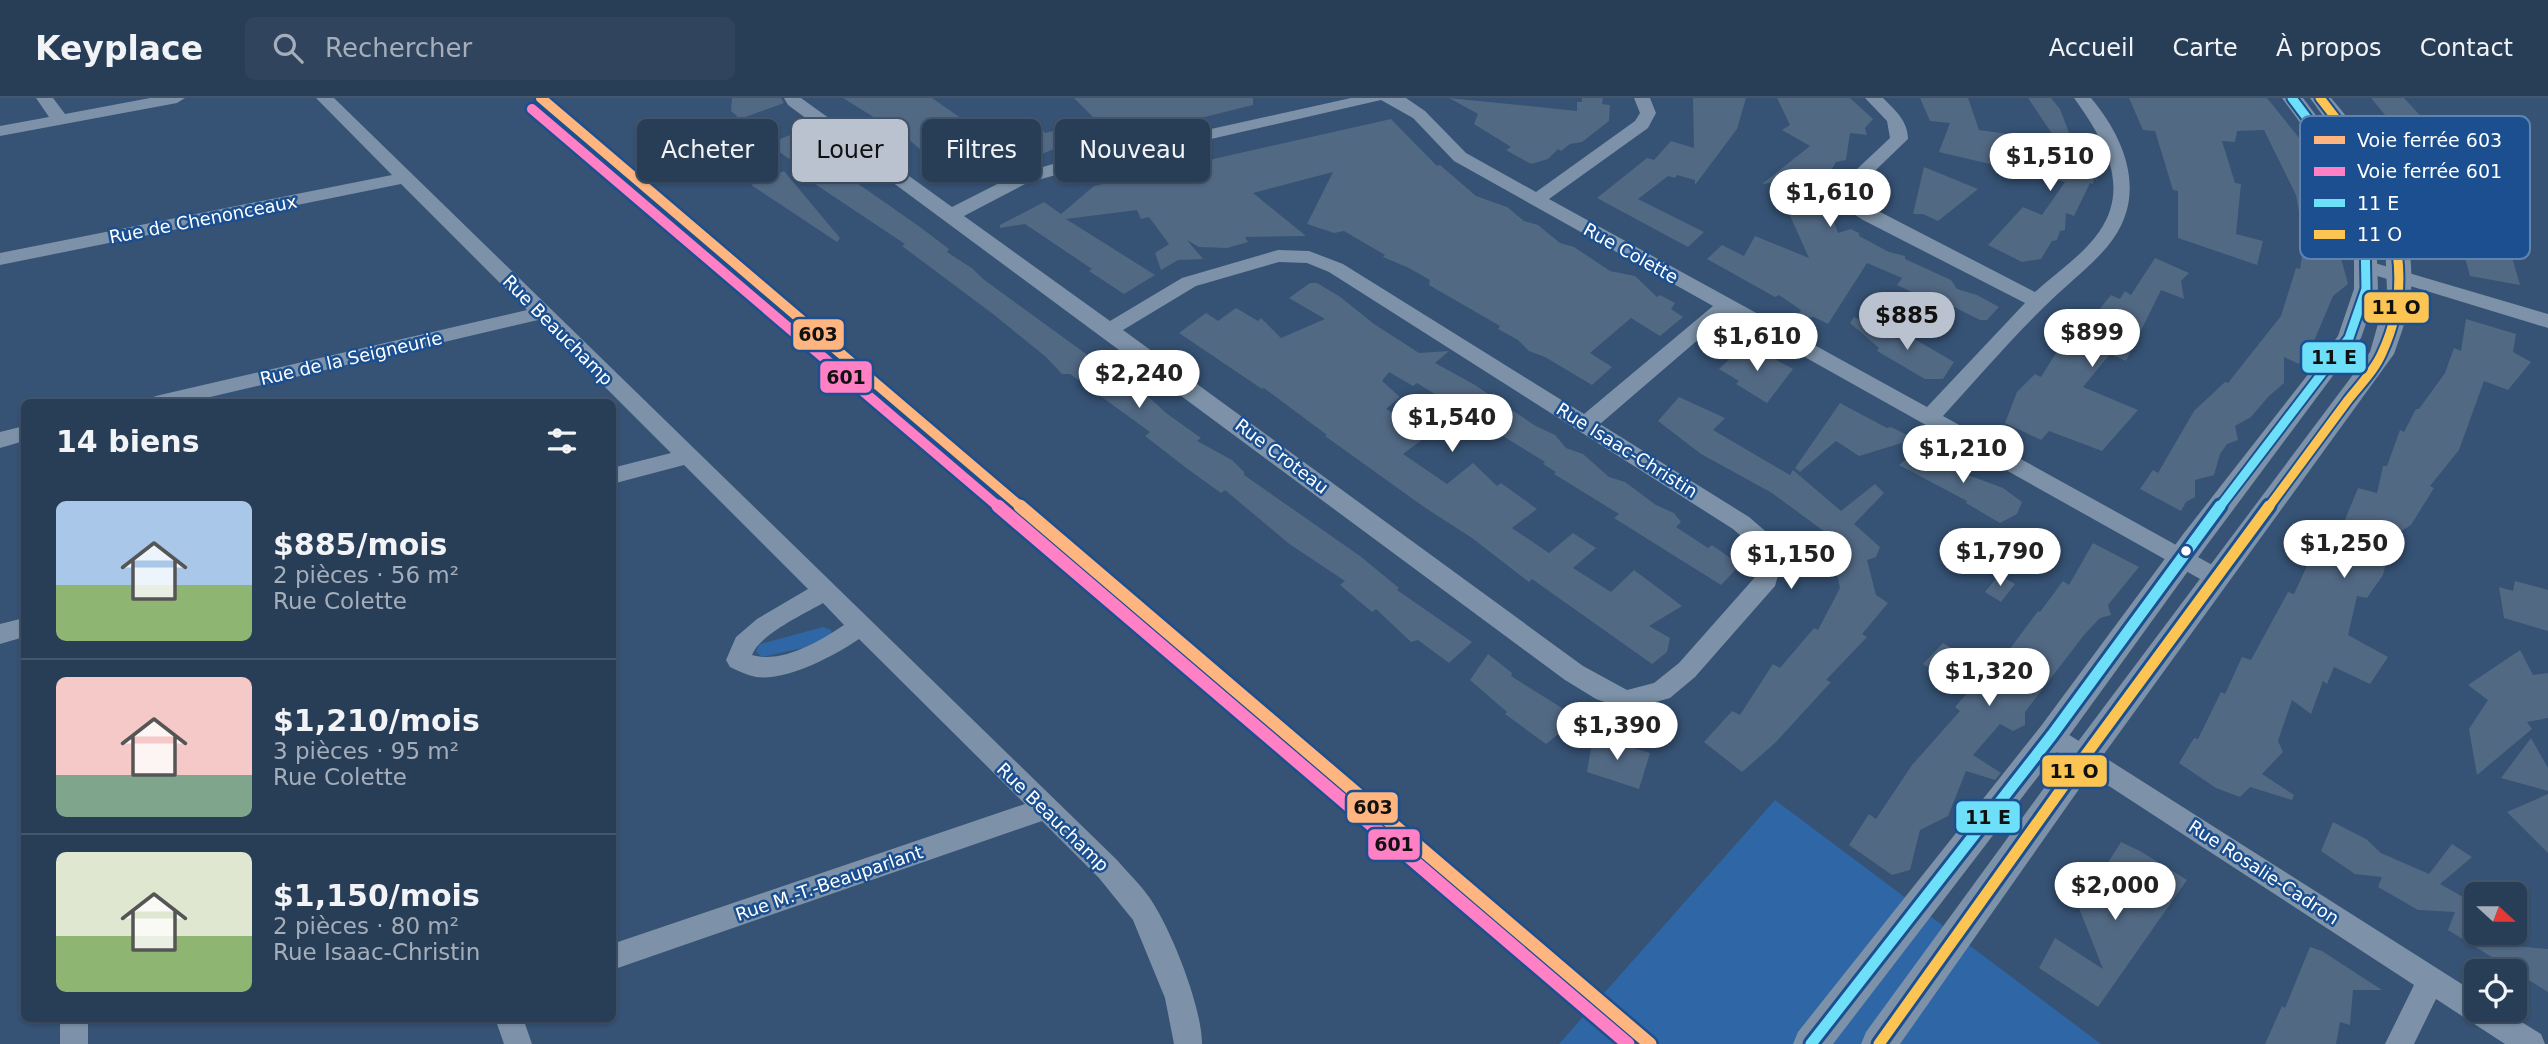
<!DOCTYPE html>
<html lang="fr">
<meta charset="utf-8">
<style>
body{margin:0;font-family:"DejaVu Sans",sans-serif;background:#30455d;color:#f1f3f6;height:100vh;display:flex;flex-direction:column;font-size:26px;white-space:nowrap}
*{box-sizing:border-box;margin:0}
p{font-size:23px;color:#a5aeba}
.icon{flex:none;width:38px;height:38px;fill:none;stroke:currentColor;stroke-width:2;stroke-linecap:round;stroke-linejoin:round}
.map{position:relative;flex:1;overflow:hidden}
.panel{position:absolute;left:21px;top:301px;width:595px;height:623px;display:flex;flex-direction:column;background:#283e57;border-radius:10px;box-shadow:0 2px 5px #0004,0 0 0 2px #44576d}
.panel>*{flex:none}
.top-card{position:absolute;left:637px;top:21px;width:665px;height:63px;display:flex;gap:14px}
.needle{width:46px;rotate:111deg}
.buttons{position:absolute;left:2464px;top:784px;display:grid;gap:14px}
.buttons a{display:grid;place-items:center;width:63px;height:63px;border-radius:10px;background:#283e57;box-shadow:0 2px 5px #0004,0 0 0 2px #44576d;font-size:35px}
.price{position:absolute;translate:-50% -60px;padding:0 16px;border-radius:24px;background:#fff;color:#222;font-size:23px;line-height:46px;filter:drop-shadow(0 2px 4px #0008)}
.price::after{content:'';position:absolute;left:50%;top:42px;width:21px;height:16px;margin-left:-10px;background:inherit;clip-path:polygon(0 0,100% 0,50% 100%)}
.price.current{background:#b9c2ce;color:#111}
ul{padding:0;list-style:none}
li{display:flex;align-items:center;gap:21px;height:175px;padding:0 35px}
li+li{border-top:2px solid #44576d}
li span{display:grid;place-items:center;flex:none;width:196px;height:140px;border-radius:10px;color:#555}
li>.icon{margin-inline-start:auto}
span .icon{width:84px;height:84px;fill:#fffc;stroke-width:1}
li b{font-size:30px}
h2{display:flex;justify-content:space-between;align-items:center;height:84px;padding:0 35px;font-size:30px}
.pill{padding:0 24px;border-radius:10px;background:#283e57;box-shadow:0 2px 5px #0004,0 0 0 2px #44576d;font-size:24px;line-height:63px}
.pill.current{background:#b9c2ce;color:#111}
header{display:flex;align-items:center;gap:42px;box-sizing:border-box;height:98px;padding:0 35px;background:#283e57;border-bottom:2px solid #44576d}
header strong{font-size:33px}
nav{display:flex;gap:38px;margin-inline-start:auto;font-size:24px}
.search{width:490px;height:63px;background:#30455d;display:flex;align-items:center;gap:18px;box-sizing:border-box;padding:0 24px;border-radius:10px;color:#a5aeba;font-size:26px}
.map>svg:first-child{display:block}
</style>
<header>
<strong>Keyplace</strong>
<div class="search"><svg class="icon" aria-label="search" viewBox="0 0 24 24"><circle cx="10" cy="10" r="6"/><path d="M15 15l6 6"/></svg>Rechercher</div>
<nav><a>Accueil</a><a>Carte</a><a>À propos</a><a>Contact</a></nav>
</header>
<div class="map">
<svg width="2548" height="946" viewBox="0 0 2548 946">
<rect width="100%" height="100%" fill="#365274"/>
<g fill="#2f66a5">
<path d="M823,529L831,532L833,539L825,545L762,559L756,553L760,546Z"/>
<path d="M1775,702L2101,946H1559Z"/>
</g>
<g fill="#526984">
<path d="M732,0H781L784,5L740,21L731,13Z"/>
<path d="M843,0H932L978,32L995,27L1016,52L965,80L942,64L938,66L902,36L894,37L891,30Z"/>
<path d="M1074,0H1253V7L1160,30L1081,40L1042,56L1026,57L1015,37L1042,30L1045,35L1096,22Z"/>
<path d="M1449,0L1577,13V4H1582V0H1603L1602,6L1610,7L1609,23L1582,44L1570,46L1561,53L1558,51L1548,61L1531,66L1506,52L1511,49L1474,26L1478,16Z"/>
<path d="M1693,0H1746L1737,31L1695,87V82L1677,77L1675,80L1668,78L1638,101L1704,134L1688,149L1597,100L1647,60L1654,62L1671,43L1694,50Z"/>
<path d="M1777,0H1850L1873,21L1865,30L1867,37L1850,35L1846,62L1836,64L1830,74L1781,83L1828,106L1838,135L1851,131L1859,135V138L1889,154L1905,158V161L1951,182L1957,191L1977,197L1999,209L1987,222H1980L1952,208L1949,212L1897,187L1902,180L1867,165L1828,226L1814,219L1797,221L1801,212L1779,197L1775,199L1707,161L1722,147L1744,158L1755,138L1809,160L1775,84L1762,86L1810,48L1782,32L1790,27Z"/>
<path d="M1920,0H1968L1979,32L2008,36L2012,50L2011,71L1939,54L1950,25L1930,23Z"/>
<path d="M2028,0H2051L2060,11L2071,40L2086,41L2097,83L2094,80L2093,86L2090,85L2074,118L2066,115L2065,132L2060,133L2057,142L2052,143L2041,161L2022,164L1988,147L2023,109L2042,117L2065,84L2050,80L2058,60L2055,46H2059Z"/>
<path d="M2129,0H2267L2308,51L2305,55L2329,98V112L2342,114L2332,141L2344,157L2341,160L2348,186L2333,198L2314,243L2299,266L2284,259V285L2268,299L2251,319L2235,328L2238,342L2227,346L2220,356L2214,377L2195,382V399L2186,404L2181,413L2140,391L2153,372L2158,375L2194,313L2225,284L2228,285L2281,218L2296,170L2300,171L2307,126L2301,125L2296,97L2264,32L2237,33L2235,44L2222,43L2235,85L2241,86L2236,136L2263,143L2257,167L2178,140V93L2173,92L2155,33L2143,32Z"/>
<path d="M2371,0H2404L2438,37L2475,99L2490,101L2493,109L2498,110L2520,187L2470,178L2444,82L2429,81L2409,46Z"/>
<path d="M1391,21L1437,68L1440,67L1476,98L1507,109L1524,123L1538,127L1560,145L1574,149L1610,173L1635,178L1657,199L1660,197L1675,205L1671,211L1683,219L1660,238L1631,220L1590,255L1612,269L1592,287L1545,259L1529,253L1518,242L1498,231L1500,228L1429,187L1430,182L1409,170L1383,159L1385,157L1344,133L1334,135L1307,126L1333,74L1253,95L1306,138L1245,139L1248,144L1227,150L1199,149L1187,142L1203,161L1178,162L1161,172L1155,155L1169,146L1149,119L1141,121L1137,112L1066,121L1155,177L1124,196L1089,173L1092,171L1025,126L1000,130V127L1044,104L1061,116L1094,88Z"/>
<path d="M795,35L849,77L847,78L920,129L949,151L947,154L973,171L983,181L1104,269L1098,276L1138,289L1166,315L1201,340L1197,343L1232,362L1244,374V377L1360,458L1399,490L1397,492L1472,544L1449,565L1418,542L1411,544L1376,511L1372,514L1340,487L1345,483L1288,445L1225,392L1221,395L1189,372L1145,338L1150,334L1070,276H1062L1046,259L993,216L902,148L905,146L791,70L798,67L768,46Z"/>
<path d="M1924,69L1978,91L1938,123L1923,116H1913Z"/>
<path d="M784,73L840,140L837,144L751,87Z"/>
<path d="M2155,160L2189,175L2181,183L2184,201L2161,192L2126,263L2110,256L2083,289L2138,312L2102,353L2049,333L2041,342L2005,325L2017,294L2035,276L2041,279L2058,252L2064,255L2111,197L2120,201L2125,193L2131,197Z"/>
<path d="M1310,185H1317L1339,198L1374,226L1419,255L1449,253L1435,265L1475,287L1534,327L1555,337L1566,350L1583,356L1609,379L1625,384L1656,407L1674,415L1681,424L1676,429L1708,450L1712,447L1740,467L1721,487L1614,420L1619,416L1554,376L1556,374L1543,366L1545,364L1417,285L1413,288L1389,274L1382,283L1400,299L1386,311L1431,335L1403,356L1447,386L1473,365L1497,388L1501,385L1537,411L1512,430L1549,455L1573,435L1596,450L1573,470L1611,494L1634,472L1682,508L1649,528L1670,540L1667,554L1652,566L1532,481L1529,484L1472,440L1424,409L1325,338L1327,337L1264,290L1262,291L1179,235L1206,215L1218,223L1236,210L1258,223L1261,220L1281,240L1325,221L1289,200Z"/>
<path d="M1854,219L1897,241L1904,235L1954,264L1943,281H1925L1877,253L1879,250L1850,225Z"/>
<path d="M2466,221L2516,236L2513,254L2531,264L2508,292L2484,283L2459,352L2430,388L2434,390L2411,427L2392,439L2383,477L2367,500L2357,498L2348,537L2388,559L2370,586L2334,569L2327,586L2323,583L2311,616L2292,602L2278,643L2283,654L2262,676L2294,697L2292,702L2250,689L2240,699L2216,690L2179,665L2194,640L2198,641L2221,594L2225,596L2242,559L2251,562L2288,494L2294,496L2313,455L2336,428L2342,429L2358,390L2377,395L2383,368H2387L2400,332L2404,334L2416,311H2419L2445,275L2454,250L2461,253Z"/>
<path d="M1743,248L1756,256L1762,254L1793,271L1767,305L1736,286L1739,283L1719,271Z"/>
<path d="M1679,299L1725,320L1713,332L1790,377L1793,372L1841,413L1875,386L1884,395L1854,426L1880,449L1876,459L1867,462L1876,497L1888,505L1862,536L1867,539L1826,582L1831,584L1776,644L1742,674L1704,644L1732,613L1740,617L1773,566L1780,570L1814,530L1818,532L1840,490L1829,437L1772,395L1701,356L1658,323Z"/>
<path d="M1840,305L1887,330L1891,329L1915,341L1859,358L1836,343L1800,374L1795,370Z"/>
<path d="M1923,348L1964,370L1960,374L2003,390L2022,404L2017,416L2000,425L1966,405L1967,403L1899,367Z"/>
<path d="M2093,445L2139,469L2108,507L2111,517L2100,520L2084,537L2025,614V627L2013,633L2000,626L1973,657L2001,675L1995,682L1966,673L1948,718L1920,732L1910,772L1892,777L1849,747L1869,716L1876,721L1912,667L1960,613L1955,609L1968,594L1923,566L1943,545L1987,573L2000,552L2006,556L2038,513L2040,514L2063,483L2069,487Z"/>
<path d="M1999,477L2015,486L2001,504L1985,494Z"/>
<path d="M2515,483L2548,492V533L2504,520L2499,489L2513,493Z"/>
<path d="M2520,552L2533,577L2548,575V620L2527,624L2532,631L2477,677L2469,631L2488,602L2468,587Z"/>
<path d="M1488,556L1512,575L1511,578L1565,612L1572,625L1546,646L1505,616L1507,614L1470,582Z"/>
<path d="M1593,638L1650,655L1639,691L1587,674Z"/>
<path d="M2531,640L2548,670V693L2501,680Z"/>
<path d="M2548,696V755L2507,714Z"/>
<path d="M2333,724L2366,741L2381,755L2429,776L2452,746L2472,759L2440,786L2476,806V835H2510L2504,847L2548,851V894L2448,832L2455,814L2418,812L2378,789L2382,779L2355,776L2321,753Z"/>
<path d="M2121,744L2140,753L2187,782L2098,909L2039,870L2055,840L2103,871L2079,810L2092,781L2097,782Z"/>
<path d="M2310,849L2322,853L2382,892H2353L2350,927L2340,924L2336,946H2265L2282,908L2285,910Z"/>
</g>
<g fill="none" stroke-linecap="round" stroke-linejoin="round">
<g fill="#7d92a8" fill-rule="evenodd">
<path d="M36,0H53L65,16L150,0H185L177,5L0,38V28L49,19Z"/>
<path d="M316,0H334L1117,762C1128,775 1140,786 1149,799C1171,830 1202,909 1202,946H1174L1165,900L1133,822L1099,780L1042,723L612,872V846L1025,706L859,541C834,558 787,583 756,579C747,577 738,573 730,569L726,562L736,539L757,521L808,491L684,367L612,386V370L671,355L538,222L189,304H150L153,299L160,297L527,212L401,86L0,167V155L392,77ZM823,505L844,527C820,543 782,566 752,557C759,537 804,516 823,505Z"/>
<path d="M784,0H801L952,109L1015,77L1053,66L1351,0H1406L1425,13L1466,55L1536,94L1635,23L1640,15L1634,0H1650L1656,15L1648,30L1549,101L1927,309L2025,205L1863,122L1843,109L1837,91L1840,87L1890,40L1887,23L1865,0H1883C1895,12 1908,23 1908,41L1855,92L1857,102L2035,194C2056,175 2082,158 2099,134C2132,87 2102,39 2074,0H2091C2128,44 2148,101 2107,149C2088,171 2065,188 2045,208C2009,243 1977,281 1943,318L2225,474L2228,480L2225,486L2217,489L2209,486L1728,216L1600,326L1749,419L1771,438L1783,460L1775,488L1695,579L1670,600L1627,612L1596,601L1565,582L788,7ZM1381,2L1413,20L1454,63L1713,208L1584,316L1343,166L1309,153L1278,152L1182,180L1110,223L964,118L1027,85L1063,75ZM1279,164L1307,165L1329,174L1733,431L1755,450L1761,460L1756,478L1679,565L1654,585L1627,592L1583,568L1123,232L1196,188Z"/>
<path d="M2368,163L2548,216V230L2361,173L2359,169L2361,165Z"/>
<path d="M24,328V343L0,350V334Z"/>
<path d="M24,520V539L0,546V526Z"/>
<path d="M2052,626L2476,895V912H2502L2541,936L2545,946H2505L2436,901L2414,946H2385L2414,887L2043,645L2040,637L2043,629Z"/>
<rect x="60" y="920" width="28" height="26"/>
<path d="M495,920H523L532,946H504Z"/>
</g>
<g fill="#7d92a8" fill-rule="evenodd">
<path d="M2282,0H2303L2345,56L2364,95L2376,137L2378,191L2361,240L2204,451L2063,646L1833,946H1793L1798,934L2041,628L2184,435L2338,238L2354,191V137L2342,95L2324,57Z"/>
<path d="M2310,0H2331C2378,54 2416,119 2411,194C2409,215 2401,236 2394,256L2096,667L1900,946H1861L1866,934L2074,649L2370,254L2387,194L2385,140L2379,114L2357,65Z"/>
</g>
<defs>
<path id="bus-1-far1" d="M2219,410L2349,240L2366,191L2365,137L2353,95L2334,56L2292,0"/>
<path id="bus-1" d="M1811,946L2052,637L2220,408"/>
<path id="bus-2-far1" d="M2268,410C2295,374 2321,338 2348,302C2359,288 2375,272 2382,255C2425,163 2379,72 2320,0"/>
<path id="bus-2" d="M1879,946L2085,658L2269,408"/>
</defs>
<use href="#bus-1-far1" stroke="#1b4f8f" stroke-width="13"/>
<use href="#bus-1" stroke="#1b4f8f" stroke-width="17"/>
<use href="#bus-2-far1" stroke="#1b4f8f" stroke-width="13"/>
<use href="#bus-2" stroke="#1b4f8f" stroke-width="17"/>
<use href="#bus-1-far1" stroke="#6ddff8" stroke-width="9"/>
<use href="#bus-1" stroke="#6ddff8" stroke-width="11"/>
<use href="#bus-2-far1" stroke="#fcc553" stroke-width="9"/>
<use href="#bus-2" stroke="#fcc553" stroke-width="11"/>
<defs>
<path id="rail-1-far1" d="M541,0L1022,410"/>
<path id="rail-1" d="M1020,408L1650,946"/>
<path id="rail-2-far1" d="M532,11L1000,410"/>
<path id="rail-2" d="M998,408L1628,946"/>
</defs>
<use href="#rail-1-far1" stroke="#1b4f8f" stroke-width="15"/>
<use href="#rail-1" stroke="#1b4f8f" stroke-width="18"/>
<use href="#rail-2-far1" stroke="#1b4f8f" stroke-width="15"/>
<use href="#rail-2" stroke="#1b4f8f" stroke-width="18"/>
<use href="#rail-1-far1" stroke="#ffb580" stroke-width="10"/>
<use href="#rail-1" stroke="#ffb580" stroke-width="13"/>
<use href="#rail-2-far1" stroke="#ff80c5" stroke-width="10"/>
<use href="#rail-2" stroke="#ff80c5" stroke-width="13"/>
</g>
<circle fill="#fff" stroke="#1b4f8f" stroke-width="2.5" cx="2186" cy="453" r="6"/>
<g text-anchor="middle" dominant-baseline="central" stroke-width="5" stroke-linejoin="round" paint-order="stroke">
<g font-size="18" fill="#fff" stroke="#1b4f8f">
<text transform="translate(203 121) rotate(-11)">Rue de Chenonceaux</text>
<text transform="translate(1631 155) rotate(29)">Rue Colette</text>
<text transform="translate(558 232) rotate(45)">Rue Beauchamp</text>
<text transform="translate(351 260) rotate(-13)">Rue de la Seigneurie</text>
<text transform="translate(1627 352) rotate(32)">Rue Isaac-Christin</text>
<text transform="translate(1282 358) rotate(37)">Rue Croteau</text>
<text transform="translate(1053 719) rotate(44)">Rue Beauchamp</text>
<text transform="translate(2264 774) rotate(33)">Rue Rosalie-Cadron</text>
<text transform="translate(829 785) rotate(-19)">Rue M.-T.-Beauparlant</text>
</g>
</g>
<rect x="2300" y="18" width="230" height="143" rx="10" fill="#1b4f8f" stroke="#5f84b1" stroke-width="2"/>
<rect x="2314" y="38" width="31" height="8" fill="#ffb580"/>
<rect x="2314" y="69" width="31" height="9" fill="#ff80c5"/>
<rect x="2314" y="101" width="31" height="8" fill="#6ddff8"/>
<rect x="2314" y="132" width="31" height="9" fill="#fcc553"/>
<g font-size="19" fill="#fff">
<text x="2357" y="49">Voie ferrée 603</text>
<text x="2357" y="80">Voie ferrée 601</text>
<text x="2357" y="112">11 E</text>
<text x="2357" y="143">11 O</text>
</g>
<g stroke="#1b4f8f" stroke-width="2.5">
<rect x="2363" y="193" width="67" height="33" rx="7" fill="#fcc553"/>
<rect x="792" y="220" width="53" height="33" rx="7" fill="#ffb580"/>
<rect x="2301" y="243" width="66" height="33" rx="7" fill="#6ddff8"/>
<rect x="819" y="262" width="54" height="34" rx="7" fill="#ff80c5"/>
<rect x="2041" y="656" width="67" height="34" rx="7" fill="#fcc553"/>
<rect x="1346" y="693" width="53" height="33" rx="7" fill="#ffb580"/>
<rect x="1955" y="702" width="66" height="34" rx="7" fill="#6ddff8"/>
<rect x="1367" y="730" width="54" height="33" rx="7" fill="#ff80c5"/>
</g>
<g font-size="19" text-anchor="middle" font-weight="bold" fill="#111">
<text x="2396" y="216">11 O</text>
<text x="818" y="243">603</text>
<text x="2334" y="266">11 E</text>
<text x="846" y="286">601</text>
<text x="2074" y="680">11 O</text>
<text x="1373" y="716">603</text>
<text x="1988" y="726">11 E</text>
<text x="1394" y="753">601</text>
</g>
</svg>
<div class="buttons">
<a><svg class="needle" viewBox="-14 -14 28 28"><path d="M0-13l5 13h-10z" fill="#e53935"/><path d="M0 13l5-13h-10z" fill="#a5aeba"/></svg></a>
<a><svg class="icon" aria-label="locate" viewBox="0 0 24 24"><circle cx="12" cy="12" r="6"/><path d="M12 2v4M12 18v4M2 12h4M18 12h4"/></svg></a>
</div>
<b class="price" style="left:2050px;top:95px">$1,510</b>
<b class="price" style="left:1830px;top:131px">$1,610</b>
<b class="price current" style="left:1907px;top:254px">$885</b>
<b class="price" style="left:2092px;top:271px">$899</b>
<b class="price" style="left:1757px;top:275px">$1,610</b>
<b class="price" style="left:1139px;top:312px">$2,240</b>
<b class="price" style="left:1452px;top:356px">$1,540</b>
<b class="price" style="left:1963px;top:387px">$1,210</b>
<b class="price" style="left:2344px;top:482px">$1,250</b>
<b class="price" style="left:2000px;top:490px">$1,790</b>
<b class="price" style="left:1791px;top:493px">$1,150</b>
<b class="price" style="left:1989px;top:610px">$1,320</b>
<b class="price" style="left:1617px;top:664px">$1,390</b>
<b class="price" style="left:2115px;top:824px">$2,000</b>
<div class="top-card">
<a class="pill">Acheter</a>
<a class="pill current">Louer</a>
<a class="pill">Filtres</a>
<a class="pill">Nouveau</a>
</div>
<section class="panel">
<h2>14 biens<svg class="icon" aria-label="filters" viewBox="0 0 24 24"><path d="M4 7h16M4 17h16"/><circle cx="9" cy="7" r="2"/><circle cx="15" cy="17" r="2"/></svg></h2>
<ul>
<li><span style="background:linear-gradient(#a9c7e8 60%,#8fb573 0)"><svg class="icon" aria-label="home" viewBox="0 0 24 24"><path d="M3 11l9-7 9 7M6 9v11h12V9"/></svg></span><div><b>$885/mois</b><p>2 pièces · 56 m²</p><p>Rue Colette</p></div></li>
<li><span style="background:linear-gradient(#f6c9c9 70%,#7fa58c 0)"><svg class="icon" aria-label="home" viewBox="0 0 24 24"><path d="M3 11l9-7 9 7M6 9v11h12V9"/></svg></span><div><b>$1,210/mois</b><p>3 pièces · 95 m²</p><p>Rue Colette</p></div></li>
<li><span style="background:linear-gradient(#dfe7d0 60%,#8fb573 0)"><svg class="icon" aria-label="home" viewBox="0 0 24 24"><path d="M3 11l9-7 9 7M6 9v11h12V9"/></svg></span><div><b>$1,150/mois</b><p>2 pièces · 80 m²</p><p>Rue Isaac-Christin</p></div></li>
</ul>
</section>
</div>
